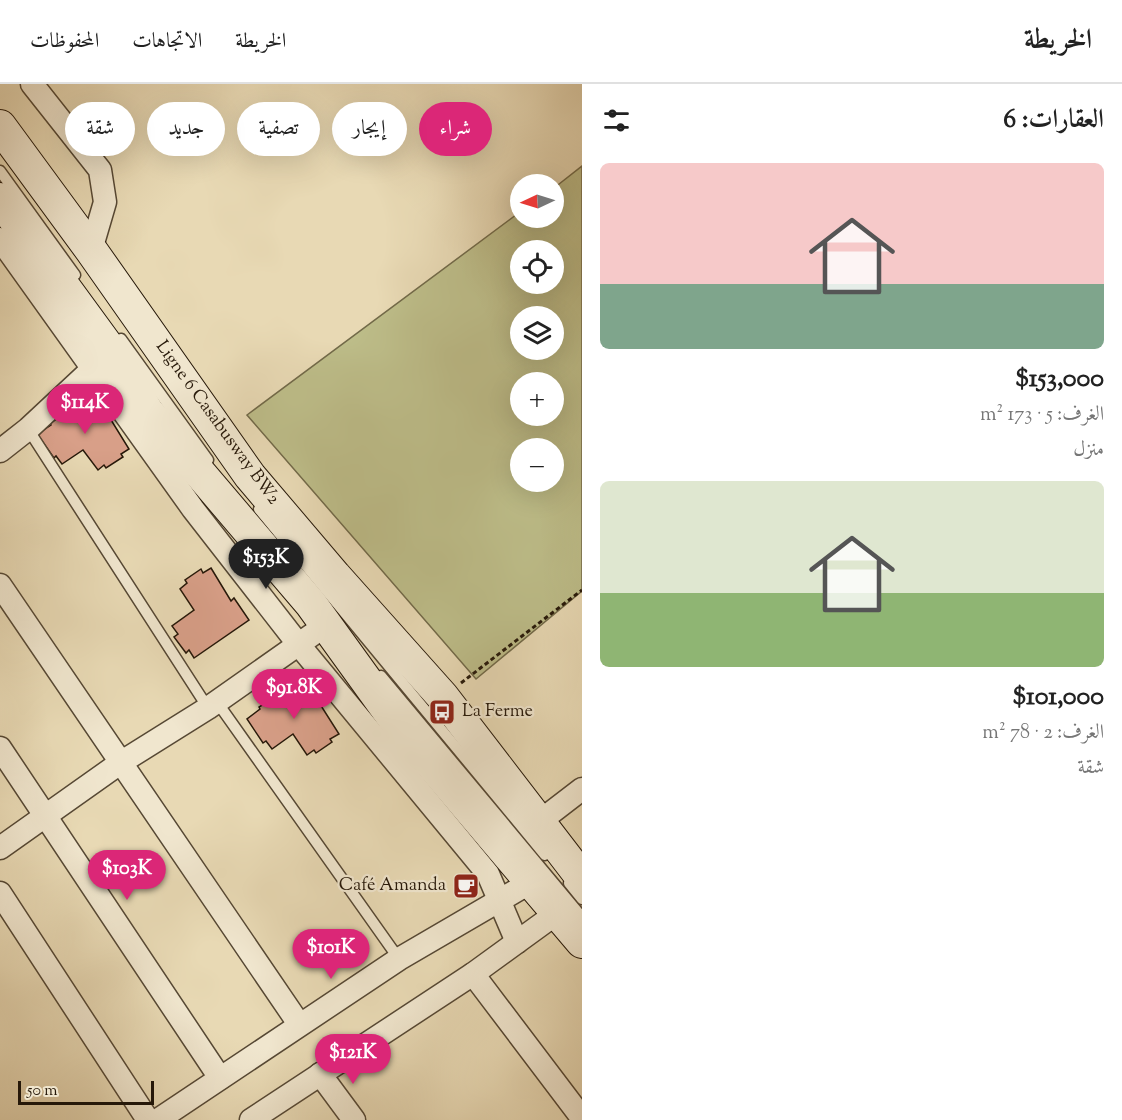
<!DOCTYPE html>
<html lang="ar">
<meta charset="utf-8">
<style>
body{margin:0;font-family:"Sorts Mill Goudy",Amiri,serif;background:#f2f2f2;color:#222;direction:rtl;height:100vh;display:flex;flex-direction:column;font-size:22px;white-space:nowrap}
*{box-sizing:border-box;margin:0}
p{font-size:20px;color:#767676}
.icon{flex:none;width:33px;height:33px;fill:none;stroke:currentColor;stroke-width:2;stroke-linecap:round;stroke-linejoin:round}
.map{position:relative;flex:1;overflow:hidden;direction:ltr}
.details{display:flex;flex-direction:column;background:#fff;width:540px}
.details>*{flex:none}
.hud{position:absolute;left:18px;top:18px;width:474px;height:54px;direction:rtl;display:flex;gap:12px}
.needle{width:39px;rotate:266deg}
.controls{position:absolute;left:510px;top:90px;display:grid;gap:12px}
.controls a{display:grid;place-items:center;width:54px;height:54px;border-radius:50%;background:#fff;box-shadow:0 6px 24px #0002;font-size:30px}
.scale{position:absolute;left:18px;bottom:15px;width:136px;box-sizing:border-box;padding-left:6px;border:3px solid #261809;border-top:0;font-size:16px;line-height:21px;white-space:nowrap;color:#261809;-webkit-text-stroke:4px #f0e6ce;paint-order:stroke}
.price{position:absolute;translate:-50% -51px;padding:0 14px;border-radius:21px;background:#db2777;color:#fff;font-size:20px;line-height:39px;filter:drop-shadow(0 2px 3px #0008)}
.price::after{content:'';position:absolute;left:50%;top:36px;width:18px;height:14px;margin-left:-9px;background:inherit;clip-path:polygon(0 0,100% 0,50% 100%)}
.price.active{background:#222;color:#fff}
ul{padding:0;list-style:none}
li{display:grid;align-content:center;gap:12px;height:318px;padding:0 18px}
li span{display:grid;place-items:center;height:186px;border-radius:9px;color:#555}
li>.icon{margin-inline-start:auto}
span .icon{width:108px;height:108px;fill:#fffc;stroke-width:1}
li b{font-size:26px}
h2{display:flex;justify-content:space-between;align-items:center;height:72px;padding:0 18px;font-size:26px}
.pill{padding:0 21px;border-radius:27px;background:#fff;box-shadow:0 6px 24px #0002;font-size:21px;line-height:54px}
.pill.active{background:#db2777;color:#fff}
header{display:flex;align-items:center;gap:36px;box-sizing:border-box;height:84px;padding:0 30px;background:#fff;border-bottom:2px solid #e0e0e0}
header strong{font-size:28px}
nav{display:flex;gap:33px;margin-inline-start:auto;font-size:21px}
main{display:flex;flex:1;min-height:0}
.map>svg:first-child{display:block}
</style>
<header>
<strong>الخريطة</strong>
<nav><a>الخريطة</a><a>الاتجاهات</a><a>المحفوظات</a></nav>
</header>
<main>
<section class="details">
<h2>العقارات: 6<svg class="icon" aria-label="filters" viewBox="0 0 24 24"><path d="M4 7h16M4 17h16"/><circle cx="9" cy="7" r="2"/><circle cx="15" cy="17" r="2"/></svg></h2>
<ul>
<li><span style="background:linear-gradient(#f6c9c9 65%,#7fa58c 0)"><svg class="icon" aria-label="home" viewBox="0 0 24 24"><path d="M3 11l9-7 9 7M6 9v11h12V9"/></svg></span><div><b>$153,000</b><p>الغرف: 5 · 173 m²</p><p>منزل</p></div></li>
<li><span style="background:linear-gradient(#dfe7d0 60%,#8fb573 0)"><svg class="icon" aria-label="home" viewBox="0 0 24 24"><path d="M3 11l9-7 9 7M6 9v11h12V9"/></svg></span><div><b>$101,000</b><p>الغرف: 2 · 78 m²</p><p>شقة</p></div></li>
</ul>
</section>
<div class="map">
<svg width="582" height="1036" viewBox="0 0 582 1036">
<rect width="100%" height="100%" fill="#e8d9b4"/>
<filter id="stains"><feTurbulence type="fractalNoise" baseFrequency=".00333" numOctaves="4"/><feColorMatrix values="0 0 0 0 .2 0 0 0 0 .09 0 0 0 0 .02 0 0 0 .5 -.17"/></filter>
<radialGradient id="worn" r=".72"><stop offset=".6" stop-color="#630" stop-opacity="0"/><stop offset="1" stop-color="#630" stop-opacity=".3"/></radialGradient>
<path fill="#bdbd89" stroke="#726a49" stroke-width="1.5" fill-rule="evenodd" d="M582,82V507L476,595L247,331L520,128V134H554V104ZM520,166H554V200H520ZM520,232H554V266H520ZM520,298H554V332H520ZM520,364H554V398H520Z"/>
<g fill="#d89f88" stroke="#261809" stroke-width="1.5">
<path d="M95,310L129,365L121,370L123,373L106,384L104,381L98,386L83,366L62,380L56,372L54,374L37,350L51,341L50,339Z"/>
<path d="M211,484L231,517L234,514L249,536L194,574L189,566L186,569L174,553L178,550L172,542L194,526L180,505L187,499L185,496L201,485L203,489Z"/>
<path d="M304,595L339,650L330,655L332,658L316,669L314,666L307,671L293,650L272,665L266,657L263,659L247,635L260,625L259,623Z"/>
</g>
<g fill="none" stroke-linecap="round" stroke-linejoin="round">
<defs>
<g id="service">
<path d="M0,87L75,191"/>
<path d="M121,255L208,376"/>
<path d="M28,345L208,624"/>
<path d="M259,425L545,771"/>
<path d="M381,592L582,833"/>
<path d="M217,618L399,875"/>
<path d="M569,799L582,815"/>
</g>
<g id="minor">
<path d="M32,0L100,86L105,118L91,166"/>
<path d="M0,155L193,425L299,561L488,790L517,858"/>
<path d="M0,367L28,345L102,276"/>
<path d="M0,501L299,940"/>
<path d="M0,664L220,994"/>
<path d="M539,738L582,705"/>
<path d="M0,764L120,679L208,624L326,541"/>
<path d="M0,809L148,1036"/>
<path d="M473,890L582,1034"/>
<path d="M320,990L354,1036"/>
<path d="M158,1036L399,875L531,798"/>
<path d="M251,1036L473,890L557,829"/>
</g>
<g id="secondary">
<path d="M0,42L91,166L250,392L335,492L443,613L582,794"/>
<path d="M0,115L111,267L147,327L311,520L399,642L582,858"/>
</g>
</defs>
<use href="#service" stroke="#564834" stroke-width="13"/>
<use href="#minor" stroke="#564834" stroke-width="25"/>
<use href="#secondary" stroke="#261809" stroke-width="34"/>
<path stroke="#261809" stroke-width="3" stroke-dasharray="4.5 3" stroke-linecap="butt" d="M461,599L582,506"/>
<use href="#service" stroke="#f0e6ce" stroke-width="10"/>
<use href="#minor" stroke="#f0e6ce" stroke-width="22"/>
<use href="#secondary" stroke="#f0e6ce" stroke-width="32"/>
</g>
<defs>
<symbol id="bus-square" viewBox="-11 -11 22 22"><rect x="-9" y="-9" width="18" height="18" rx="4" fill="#8f2418" stroke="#f0e6ce"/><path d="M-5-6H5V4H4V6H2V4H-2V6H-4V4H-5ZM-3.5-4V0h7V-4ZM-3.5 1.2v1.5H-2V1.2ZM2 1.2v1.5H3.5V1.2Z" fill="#fff"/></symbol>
<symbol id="cafe-square" viewBox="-11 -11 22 22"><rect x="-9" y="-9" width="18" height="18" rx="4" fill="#8f2418" stroke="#f0e6ce"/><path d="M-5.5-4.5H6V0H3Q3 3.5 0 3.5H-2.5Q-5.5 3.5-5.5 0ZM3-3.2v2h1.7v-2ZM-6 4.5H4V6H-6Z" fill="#fff"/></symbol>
</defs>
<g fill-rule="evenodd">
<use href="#bus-square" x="427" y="613" width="30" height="30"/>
<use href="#cafe-square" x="451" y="787" width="30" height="30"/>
</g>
<g text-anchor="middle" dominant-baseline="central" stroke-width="4.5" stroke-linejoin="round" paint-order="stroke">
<g font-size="18" fill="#261809" stroke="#f0e6ce">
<text transform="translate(217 339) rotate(54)">Ligne 6 Casabusway BW2</text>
</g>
<g font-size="18" fill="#261809" stroke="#f0e6ce" text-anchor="start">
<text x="462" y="628">La Ferme</text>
<text x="446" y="802" text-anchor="end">Café Amanda</text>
</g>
</g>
<rect width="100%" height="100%" filter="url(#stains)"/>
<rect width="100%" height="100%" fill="url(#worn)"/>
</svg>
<div class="controls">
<a><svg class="needle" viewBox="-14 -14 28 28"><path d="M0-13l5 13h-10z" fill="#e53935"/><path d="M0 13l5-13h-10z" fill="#767676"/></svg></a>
<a><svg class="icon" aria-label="locate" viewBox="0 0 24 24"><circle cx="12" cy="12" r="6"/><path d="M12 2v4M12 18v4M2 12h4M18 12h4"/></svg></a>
<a><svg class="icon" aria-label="layers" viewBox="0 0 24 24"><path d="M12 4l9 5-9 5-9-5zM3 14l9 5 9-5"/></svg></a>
<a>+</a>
<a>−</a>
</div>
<div class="scale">50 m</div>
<b class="price" style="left:85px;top:351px">$114K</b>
<b class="price active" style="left:266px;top:506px">$153K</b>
<b class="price" style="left:294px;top:636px">$91.8K</b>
<b class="price" style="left:127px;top:817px">$103K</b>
<b class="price" style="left:331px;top:896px">$101K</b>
<b class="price" style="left:353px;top:1001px">$121K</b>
<div class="hud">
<a class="pill active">شراء</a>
<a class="pill">إيجار</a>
<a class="pill">تصفية</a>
<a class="pill">جديد</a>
<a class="pill">شقة</a>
</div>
</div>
</main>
